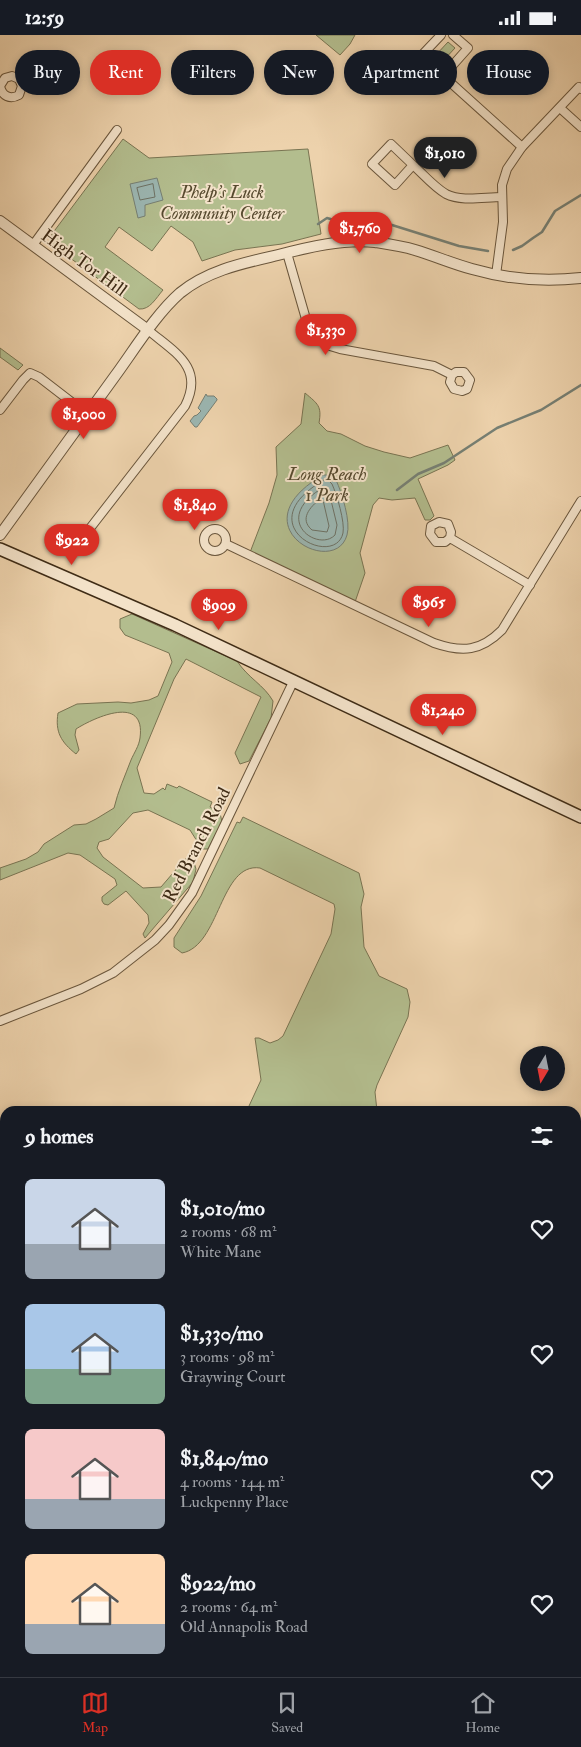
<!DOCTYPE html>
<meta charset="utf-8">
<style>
body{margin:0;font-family:"IM FELL Double Pica",serif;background:#20242c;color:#f1f3f6;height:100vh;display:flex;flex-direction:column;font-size:19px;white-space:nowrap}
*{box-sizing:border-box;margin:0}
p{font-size:16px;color:#9ea1a6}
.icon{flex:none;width:28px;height:28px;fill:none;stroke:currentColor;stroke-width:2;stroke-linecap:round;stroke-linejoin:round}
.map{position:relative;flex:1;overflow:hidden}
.panel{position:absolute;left:0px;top:1071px;width:581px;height:571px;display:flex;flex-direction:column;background:#171b24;border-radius:15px 15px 0 0;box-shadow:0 2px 8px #0003}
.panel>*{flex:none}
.hud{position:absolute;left:15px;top:15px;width:551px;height:45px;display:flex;gap:10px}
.needle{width:32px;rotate:190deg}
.fabs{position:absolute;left:520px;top:1011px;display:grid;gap:10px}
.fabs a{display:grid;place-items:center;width:45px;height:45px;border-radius:50%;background:#171b24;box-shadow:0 2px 8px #0003;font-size:25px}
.price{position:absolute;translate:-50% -42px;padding:0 11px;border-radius:18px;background:#d93025;color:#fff;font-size:16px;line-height:32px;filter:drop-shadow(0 1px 2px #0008)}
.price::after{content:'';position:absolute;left:50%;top:30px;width:15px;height:11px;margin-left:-8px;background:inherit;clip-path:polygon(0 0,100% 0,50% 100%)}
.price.current{background:#222;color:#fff}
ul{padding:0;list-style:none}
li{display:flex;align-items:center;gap:15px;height:125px;padding:0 25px}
li span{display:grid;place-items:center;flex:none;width:140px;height:100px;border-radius:8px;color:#555}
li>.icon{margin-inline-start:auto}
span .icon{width:60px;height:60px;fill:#fffc;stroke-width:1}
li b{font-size:21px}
h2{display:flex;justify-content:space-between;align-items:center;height:60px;padding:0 25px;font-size:21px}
.chip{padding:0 18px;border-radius:22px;background:#171b24;box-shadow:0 2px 8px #0003;font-size:18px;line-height:45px}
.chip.current{background:#d93025;color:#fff}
.status{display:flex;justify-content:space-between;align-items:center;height:35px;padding:0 25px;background:#171b24;direction:ltr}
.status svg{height:14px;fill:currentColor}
.dock{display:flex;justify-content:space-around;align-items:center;height:70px;border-top:1px solid #363941;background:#171b24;font-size:14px;color:#9ea1a6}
.dock a{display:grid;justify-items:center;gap:2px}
.dock .current{color:#d93025}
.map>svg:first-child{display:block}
</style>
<div class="status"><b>12:59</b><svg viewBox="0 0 49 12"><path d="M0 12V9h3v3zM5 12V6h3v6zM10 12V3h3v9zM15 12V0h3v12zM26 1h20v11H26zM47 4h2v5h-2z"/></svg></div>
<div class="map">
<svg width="581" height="1642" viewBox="0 0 581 1642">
<rect width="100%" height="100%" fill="#edd2ac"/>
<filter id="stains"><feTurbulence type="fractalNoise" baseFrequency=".004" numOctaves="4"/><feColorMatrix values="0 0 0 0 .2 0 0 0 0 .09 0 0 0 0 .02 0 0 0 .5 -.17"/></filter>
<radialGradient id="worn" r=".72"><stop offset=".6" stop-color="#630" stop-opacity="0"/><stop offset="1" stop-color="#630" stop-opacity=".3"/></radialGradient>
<g fill="#b3bd8e" stroke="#797452">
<path d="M316,0H355L350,9L340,20Z"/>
<path d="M448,7L455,13L442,27L435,21Z"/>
<path d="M123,104L149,123L308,114L321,199L282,209L235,215L202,226L193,207L171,191L152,216L119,192L105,212L163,255C156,263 150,275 139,274L54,211L51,205L52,199Z"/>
<path d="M0,313L23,330L18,335L0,322Z"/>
<path d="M305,358C318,369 322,371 319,388L327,396L341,399L365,411L384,417L410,423L448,410L455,425L448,430L418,444L434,481L430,485H425L415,463L392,465L379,463L373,470L360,518L365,538L354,570L249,520L269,468L277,440L276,412L301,389Z"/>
<path d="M132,579L237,626C248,643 264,650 273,666L271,683L249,726L240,729L235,718L261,662L186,624L174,644L137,733L144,758L154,759L163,753L165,755L167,749L177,753L179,751L212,767L210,772L220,778L222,787L208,814H202L190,795L148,775L133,778L109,804L99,807L97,813L103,822L143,853L161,852L185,824H193L196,834L193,847L145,903L143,899L149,888L148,880L126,856L108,870L104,869L102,866V862L117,850L115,844L80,820L68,818L0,845V833L26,824L38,817L44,809L74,790L86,789L96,784L114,773C118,756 125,741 131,725C134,718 139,711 140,703C146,659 95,682 76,694L75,700L79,715L76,719C61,707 55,697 58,678L77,669L118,667L131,668L149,665L158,661L172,627L169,618L125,600L120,593V584Z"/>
<path d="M243,782L359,838L364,859L361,872L364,912L379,941L407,954L410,967L408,982L377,1050L375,1057L377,1076H244L249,1071L261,1045L255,1003H259L270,1008L278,1005L283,1001L331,899L335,874L334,869L260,833C220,827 220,911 182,918L174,912V903L201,861L237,787L240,788Z"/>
<path d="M5,1116V1177L0,1173V1118Z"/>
<path d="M576,1163H581V1381L576,1380Z"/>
<path d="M576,1402L581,1403V1642H449L446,1638H576Z"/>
<path d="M0,1542L5,1548V1638H79L83,1642H0Z"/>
</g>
<g fill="#9bb6b1" stroke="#767f73">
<path d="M157,143L163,165L145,170V181L138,183L130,149Z"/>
<path d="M206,359L207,361H214L217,364V365L197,392H195L190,386L194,381L197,380L201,376L198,373Z"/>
<path d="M323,440H327L336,445C342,458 351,487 347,500C335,544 235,491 323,440Z"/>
</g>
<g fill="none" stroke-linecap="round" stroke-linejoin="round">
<g stroke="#6d7164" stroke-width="1">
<path d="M153,149L155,162L140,165L137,153Z"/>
<path d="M324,445L329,446L332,449C337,460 345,487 343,498C335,535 245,490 324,445Z"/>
<path d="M324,452L327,453L329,457L337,490L335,500C318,518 269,484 324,452Z"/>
<path d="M320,464L323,465L329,491L327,497L312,495C299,484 310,472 320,464Z"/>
</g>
<g stroke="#767f73" stroke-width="2.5">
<path d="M318,189L327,183L341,187L349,186L392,190L459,211L488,216"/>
<path d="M513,215L522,211L533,203L542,197L555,176L581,160"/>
<path d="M397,455L418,439L444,428L497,393L541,375L581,350"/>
<path d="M0,1154L5,1158"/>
<path d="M576,1227L581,1229"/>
<path d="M576,1322L581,1316"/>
<path d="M576,1356V1366"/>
</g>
<defs>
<g id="minor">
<path d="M441,0L421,21L522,112"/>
<path d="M443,41L468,13L453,0"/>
<path d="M0,51L5,43L12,41L19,44L22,51L19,60C10,65 2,61 0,51"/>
<path d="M560,73L581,92"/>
<path d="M413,130L391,109L372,129L395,150L413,130C423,139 434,152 446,159C462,167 484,162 502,162"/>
<path d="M33,210L117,95"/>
<path d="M287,218L306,284L317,301L330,311L340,314L434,331L452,340L456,337H464L470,345L467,354L462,356L454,354L450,347L452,340"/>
<path d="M496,240L503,187L502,150L507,134L522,112L579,52L581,54"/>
<path d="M0,375L23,345L30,338L39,342L87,379"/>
<circle cx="215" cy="505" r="11"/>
<path d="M84,501L185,371C205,332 174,317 148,295"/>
<path d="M450,503L445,507H436L430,499L431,491L439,487L448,489L451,497L450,503L530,550"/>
<path d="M226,509L434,608C463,618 481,616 502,595L581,466"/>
<path d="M0,986L81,954L113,938L155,905L169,890L192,858L294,645"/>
<path d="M0,1288L5,1290"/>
<path d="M576,1391L581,1392"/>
<path d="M308,1638L312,1642"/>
</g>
<g id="tertiary">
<path d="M0,186L148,295"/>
<path d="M0,500C38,447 77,394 115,341C134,315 156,279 180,258C208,235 244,228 278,220C309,212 342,204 375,207C388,209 402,211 415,215C435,221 453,229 472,234C507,244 545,247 581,243"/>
</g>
<path id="secondary" d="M0,514L175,590L581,782"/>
</defs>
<use href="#minor" stroke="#6a563c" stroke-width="10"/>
<use href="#tertiary" stroke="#6a563c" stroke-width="12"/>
<use href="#secondary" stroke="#3f2c16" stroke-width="14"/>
<use href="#minor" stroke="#f3e2c9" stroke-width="8"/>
<use href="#tertiary" stroke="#f3e2c9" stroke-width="10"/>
<use href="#secondary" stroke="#f3e2c9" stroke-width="11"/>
</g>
<g text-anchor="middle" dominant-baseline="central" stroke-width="4" stroke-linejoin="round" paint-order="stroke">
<g font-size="18" font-style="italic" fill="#56492e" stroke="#f3e2c9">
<text x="222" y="157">Phelp's Luck<tspan x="222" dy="21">Community Center</tspan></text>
<text x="327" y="439">Long Reach<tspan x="327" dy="21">1 Park</tspan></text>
</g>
<g font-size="18" fill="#3f2c16" stroke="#f3e2c9">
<text transform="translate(84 228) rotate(36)">High Tor Hill</text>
<text transform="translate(197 810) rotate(-63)">Red Branch Road</text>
</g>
</g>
<rect width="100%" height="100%" filter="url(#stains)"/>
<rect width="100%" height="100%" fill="url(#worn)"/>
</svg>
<div class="fabs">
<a><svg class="needle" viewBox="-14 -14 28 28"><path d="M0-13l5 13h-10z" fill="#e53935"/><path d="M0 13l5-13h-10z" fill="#9ea1a6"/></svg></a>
</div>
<b class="price current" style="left:445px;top:144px">$1,010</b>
<b class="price" style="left:360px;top:219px">$1,760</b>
<b class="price" style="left:326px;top:321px">$1,330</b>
<b class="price" style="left:84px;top:405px">$1,000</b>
<b class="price" style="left:195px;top:496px">$1,840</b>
<b class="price" style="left:72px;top:531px">$922</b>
<b class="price" style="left:429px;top:593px">$965</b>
<b class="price" style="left:219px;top:596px">$909</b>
<b class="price" style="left:443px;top:701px">$1,240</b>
<div class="hud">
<a class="chip">Buy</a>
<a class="chip current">Rent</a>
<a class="chip">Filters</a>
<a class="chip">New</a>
<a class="chip">Apartment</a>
<a class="chip">House</a>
</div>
<section class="panel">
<h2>9 homes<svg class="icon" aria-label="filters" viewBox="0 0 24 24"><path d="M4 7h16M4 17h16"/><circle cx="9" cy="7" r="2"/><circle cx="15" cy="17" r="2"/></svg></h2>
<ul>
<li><span style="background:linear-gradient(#c9d6e8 65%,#9aa5b1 0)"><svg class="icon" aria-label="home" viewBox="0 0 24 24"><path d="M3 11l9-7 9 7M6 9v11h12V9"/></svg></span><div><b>$1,010/mo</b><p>2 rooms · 68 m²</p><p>White Mane</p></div><svg class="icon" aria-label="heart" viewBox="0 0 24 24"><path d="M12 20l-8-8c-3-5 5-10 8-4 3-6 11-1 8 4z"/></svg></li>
<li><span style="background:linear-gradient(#a9c7e8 65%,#7fa58c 0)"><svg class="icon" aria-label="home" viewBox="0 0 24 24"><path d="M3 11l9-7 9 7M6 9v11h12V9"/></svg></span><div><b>$1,330/mo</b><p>3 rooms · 98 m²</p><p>Graywing Court</p></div><svg class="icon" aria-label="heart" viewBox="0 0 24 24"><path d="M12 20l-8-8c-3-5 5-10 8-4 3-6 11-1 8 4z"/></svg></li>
<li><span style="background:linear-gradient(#f6c9c9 70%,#9aa5b1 0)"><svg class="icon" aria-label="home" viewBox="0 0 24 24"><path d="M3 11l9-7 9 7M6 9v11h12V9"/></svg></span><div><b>$1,840/mo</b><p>4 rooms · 144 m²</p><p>Luckpenny Place</p></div><svg class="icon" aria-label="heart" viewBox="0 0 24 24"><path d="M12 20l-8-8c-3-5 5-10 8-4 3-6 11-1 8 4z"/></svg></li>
<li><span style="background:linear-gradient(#ffd9b3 70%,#9aa5b1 0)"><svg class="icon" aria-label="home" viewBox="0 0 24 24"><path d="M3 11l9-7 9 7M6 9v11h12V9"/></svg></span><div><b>$922/mo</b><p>2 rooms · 64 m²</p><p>Old Annapolis Road</p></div><svg class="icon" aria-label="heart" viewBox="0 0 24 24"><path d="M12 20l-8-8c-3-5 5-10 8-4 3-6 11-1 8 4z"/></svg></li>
</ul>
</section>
</div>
<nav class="dock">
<a class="current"><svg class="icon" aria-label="map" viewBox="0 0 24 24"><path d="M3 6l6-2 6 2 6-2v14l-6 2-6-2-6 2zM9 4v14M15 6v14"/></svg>Map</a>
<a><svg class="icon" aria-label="saved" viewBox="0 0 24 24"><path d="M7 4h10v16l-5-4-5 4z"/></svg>Saved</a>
<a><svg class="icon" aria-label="home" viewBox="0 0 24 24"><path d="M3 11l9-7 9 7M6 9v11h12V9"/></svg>Home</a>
</nav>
